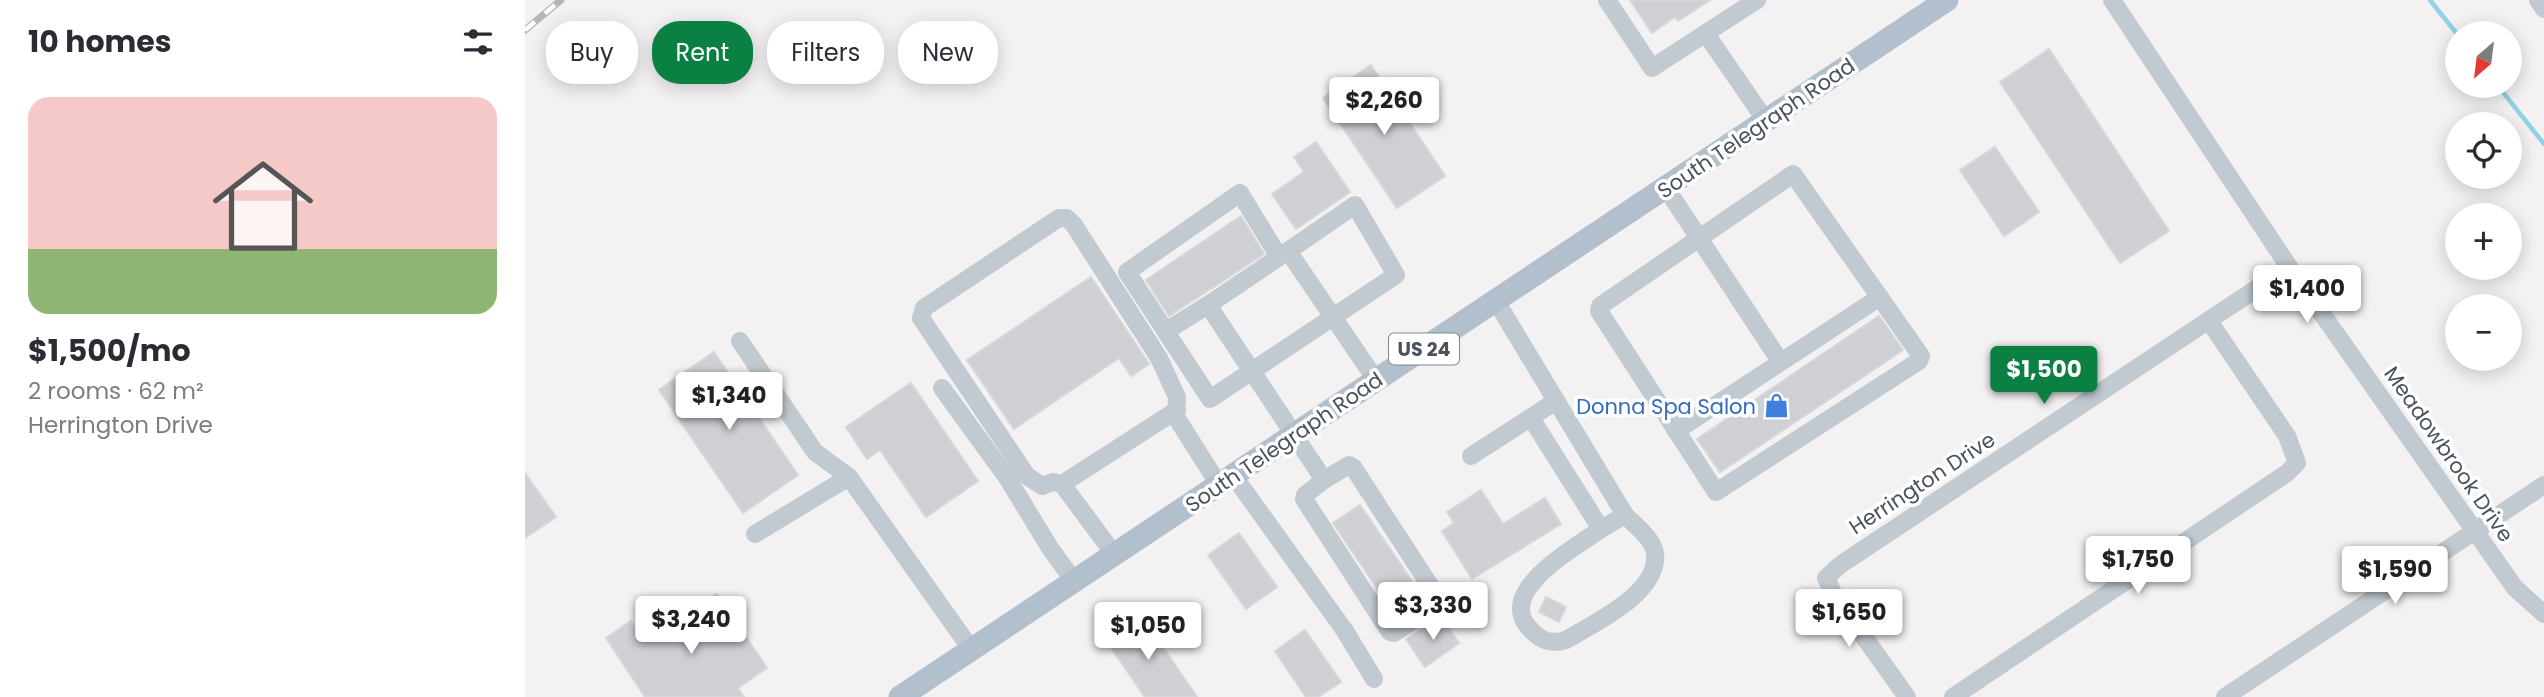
<!DOCTYPE html>
<meta charset="utf-8">
<style>
body{margin:0;font-family:Poppins,sans-serif;background:#f7f7f7;color:#2b2b33;height:100vh;display:flex;flex-direction:column;font-size:26px;white-space:nowrap}
*{box-sizing:border-box;margin:0}
p{font-size:23px;color:#7c7c81}
.icon{flex:none;width:38px;height:38px;fill:none;stroke:currentColor;stroke-width:2;stroke-linecap:round;stroke-linejoin:round}
.map{position:relative;flex:1;overflow:hidden}
.drawer{display:flex;flex-direction:column;background:#fff;width:525px}
.drawer>*{flex:none}
.guide{position:absolute;left:21px;top:21px;width:665px;height:63px;display:flex;gap:14px}
.needle{width:46px;rotate:208deg}
.fabs{position:absolute;left:1920px;top:21px;display:grid;gap:14px}
.fabs a{display:grid;place-items:center;width:77px;height:77px;border-radius:50%;background:#fff;box-shadow:0 4px 18px #0003;font-size:35px}
.price{position:absolute;translate:-50% -60px;padding:0 16px;border-radius:7px;background:#fff;color:#222;font-size:23px;line-height:46px;filter:drop-shadow(0 2px 4px #0008)}
.price::after{content:'';position:absolute;left:50%;top:42px;width:21px;height:16px;margin-left:-10px;background:inherit;clip-path:polygon(0 0,100% 0,50% 100%)}
.price.current{background:#0b8043;color:#fff}
ul{padding:0;list-style:none}
li{display:grid;align-content:center;gap:14px;height:371px;padding:0 28px}
li span{display:grid;place-items:center;height:217px;border-radius:21px;color:#555}
li>.icon{margin-inline-start:auto}
span .icon{width:126px;height:126px;fill:#fffc;stroke-width:1}
li b{font-size:30px}
h2{display:flex;justify-content:space-between;align-items:center;height:84px;padding:0 28px;font-size:30px}
.chip{padding:0 24px;border-radius:28px;background:#fff;box-shadow:0 4px 18px #0003;font-size:24px;line-height:63px}
.chip.current{background:#0b8043;color:#fff}
main{display:flex;flex:1;min-height:0}
.map>svg:first-child{display:block}
</style>
<main>
<section class="drawer">
<h2>10 homes<svg class="icon" aria-label="filters" viewBox="0 0 24 24"><path d="M4 7h16M4 17h16"/><circle cx="9" cy="7" r="2"/><circle cx="15" cy="17" r="2"/></svg></h2>
<ul>
<li><span style="background:linear-gradient(#f6c9c9 70%,#8fb573 0)"><svg class="icon" aria-label="home" viewBox="0 0 24 24"><path d="M3 11l9-7 9 7M6 9v11h12V9"/></svg></span><div><b>$1,500/mo</b><p>2 rooms · 62 m²</p><p>Herrington Drive</p></div></li>
</ul>
</section>
<div class="map">
<svg width="2019" height="697" viewBox="0 0 2019 697">
<rect width="100%" height="100%" fill="#f3f1f1"/>
<g fill="none" stroke-linecap="round" stroke-linejoin="round">
<g stroke="#93d1e6" stroke-width="4.5">
<path d="M1905,0L1932,34"/>
<path d="M1973,86L2019,144"/>
</g>
</g>
<g fill="#ced0d4" stroke="#d5d7db" stroke-width="2">
<path d="M1105,0H1185L1153,21L1150,17L1127,33Z"/>
<path d="M1524,49L1644,231L1595,263L1475,82Z"/>
<path d="M846,65L920,176L872,208L798,98Z"/>
<path d="M791,142L825,192L771,229L747,194L779,172L769,157Z"/>
<path d="M1470,147L1514,212L1479,236L1435,170Z"/>
<path d="M716,216L739,254L644,316L621,280Z"/>
<path d="M566,277L624,364L606,376L594,358L489,429L442,360Z"/>
<path d="M1354,316L1378,350L1195,472L1172,439Z"/>
<path d="M189,352L273,475L218,513L134,390Z"/>
<path d="M386,383L453,481L401,517L355,450L342,459L321,427Z"/>
<path d="M0,473L31,517L0,538Z"/>
<path d="M956,490L978,524L1020,498L1036,524L947,579L917,531L929,523L922,512Z"/>
<path d="M835,505L900,600L872,618L808,523Z"/>
<path d="M714,533L752,587L721,609L683,555Z"/>
<path d="M192,594L242,668L213,688L219,697H120L81,638L106,621L120,642Z"/>
<path d="M1021,597L1041,607L1034,622L1014,612Z"/>
<path d="M616,615L672,697H620L580,639Z"/>
<path d="M916,617L934,643L900,667L881,639Z"/>
<path d="M780,630L816,682L793,697H781L750,651Z"/>
</g>
<g fill="none" stroke-linecap="round" stroke-linejoin="round">
<g stroke="#c2cad1" stroke-width="18">
<path d="M1082,0L1127,68L1232,0"/>
<path d="M1587,0L1764,267L1990,588L2019,614"/>
<path d="M2013,0L2019,9"/>
<path d="M1181,34L1241,121"/>
<path d="M1268,174L1396,356L1394,361L1191,492L1074,311L1075,306Z"/>
<path d="M1141,188L1255,361"/>
<path d="M754,257L715,193L602,272L685,399L871,275L830,205L763,251"/>
<path d="M971,301L1100,515L1076,529L1006,418"/>
<path d="M641,331L683,305"/>
<path d="M215,341L290,452L324,477L446,649"/>
<path d="M417,388L483,479L525,548L549,581"/>
<path d="M1151,431L1355,297"/>
<path d="M946,456L1031,401"/>
<path d="M708,475L820,631L849,679"/>
<path d="M799,480L780,495L779,499L865,632L869,633L913,605L915,601L828,467L824,465L799,480L683,305L763,251L851,380"/>
<path d="M537,484L652,410"/>
<path d="M1076,529C1050,548 966,593 1007,631C1018,642 1027,644 1041,640C1069,623 1135,593 1130,553C1128,539 1110,525 1100,515"/>
<path d="M230,534L324,477"/>
<path d="M589,554L537,484L528,482L517,486L502,476L396,318L399,308L534,218H542L549,225L634,358L652,397L651,417L694,485"/>
<path d="M1382,697L1309,595L1301,578L1315,565L1764,267"/>
<path d="M1428,697L1762,473L1772,463L1762,436L1684,321"/>
<path d="M1700,697L2019,485"/>
</g>
<path stroke="#b2bfcd" stroke-width="23" d="M375,697L1422,0"/>
<defs>
<path id="rail" d="M0,30L36,0"/>
</defs>
<use href="#rail" stroke="#b3b6ba" stroke-width="7"/>
<use href="#rail" stroke="#fff" stroke-width="4.5" stroke-dasharray="13" stroke-linecap="butt"/>
</g>
<defs>
<symbol id="shop-bare" viewBox="-9 -9 18 18"><path d="M-5-2.5h2.3a2.7 3.5 0 0 1 5.4 0H5L5.5 6h-11ZM-1.5-2.5h3a1.5 2.3 0 0 0-3 0Z" fill="#3f7fe0" stroke="#fff" stroke-width="2.5" paint-order="stroke"/></symbol>
</defs>
<g fill-rule="evenodd">
<use href="#shop-bare" x="1234" y="388" width="35" height="35"/>
</g>
<g text-anchor="middle" dominant-baseline="central" stroke-width="7" stroke-linejoin="round" paint-order="stroke">
<rect fill="#fff" stroke="#80878e" stroke-width="2" x="864" y="333.5" width="70" height="31" rx="5"/>
<g font-size="19" font-weight="bold" fill="#4a535d">
<text x="899" y="349">US 24</text>
</g>
<g font-size="21" fill="#4a535d" stroke="#fff">
<text transform="translate(1231 128) rotate(-34)">South Telegraph Road</text>
<text transform="translate(759 442) rotate(-34)">South Telegraph Road</text>
<text transform="translate(1924 454) rotate(55)">Meadowbrook Drive</text>
<text transform="translate(1397 483) rotate(-33)">Herrington Drive</text>
</g>
<g font-size="21" fill="#366cbe" stroke="#fff" text-anchor="end">
<text x="1231" y="406">Donna Spa Salon</text>
</g>
</g>
</svg>
<div class="fabs">
<a><svg class="needle" viewBox="-14 -14 28 28"><path d="M0-13l5 13h-10z" fill="#e53935"/><path d="M0 13l5-13h-10z" fill="#7c7c81"/></svg></a>
<a><svg class="icon" aria-label="locate" viewBox="0 0 24 24"><circle cx="12" cy="12" r="6"/><path d="M12 2v4M12 18v4M2 12h4M18 12h4"/></svg></a>
<a>+</a>
<a>−</a>
</div>
<b class="price" style="left:859px;top:137px">$2,260</b>
<b class="price" style="left:1782px;top:325px">$1,400</b>
<b class="price current" style="left:1519px;top:406px">$1,500</b>
<b class="price" style="left:204px;top:432px">$1,340</b>
<b class="price" style="left:1613px;top:596px">$1,750</b>
<b class="price" style="left:1870px;top:606px">$1,590</b>
<b class="price" style="left:908px;top:642px">$3,330</b>
<b class="price" style="left:1324px;top:649px">$1,650</b>
<b class="price" style="left:166px;top:656px">$3,240</b>
<b class="price" style="left:623px;top:662px">$1,050</b>
<div class="guide">
<a class="chip">Buy</a>
<a class="chip current">Rent</a>
<a class="chip">Filters</a>
<a class="chip">New</a>
</div>
</div>
</main>
